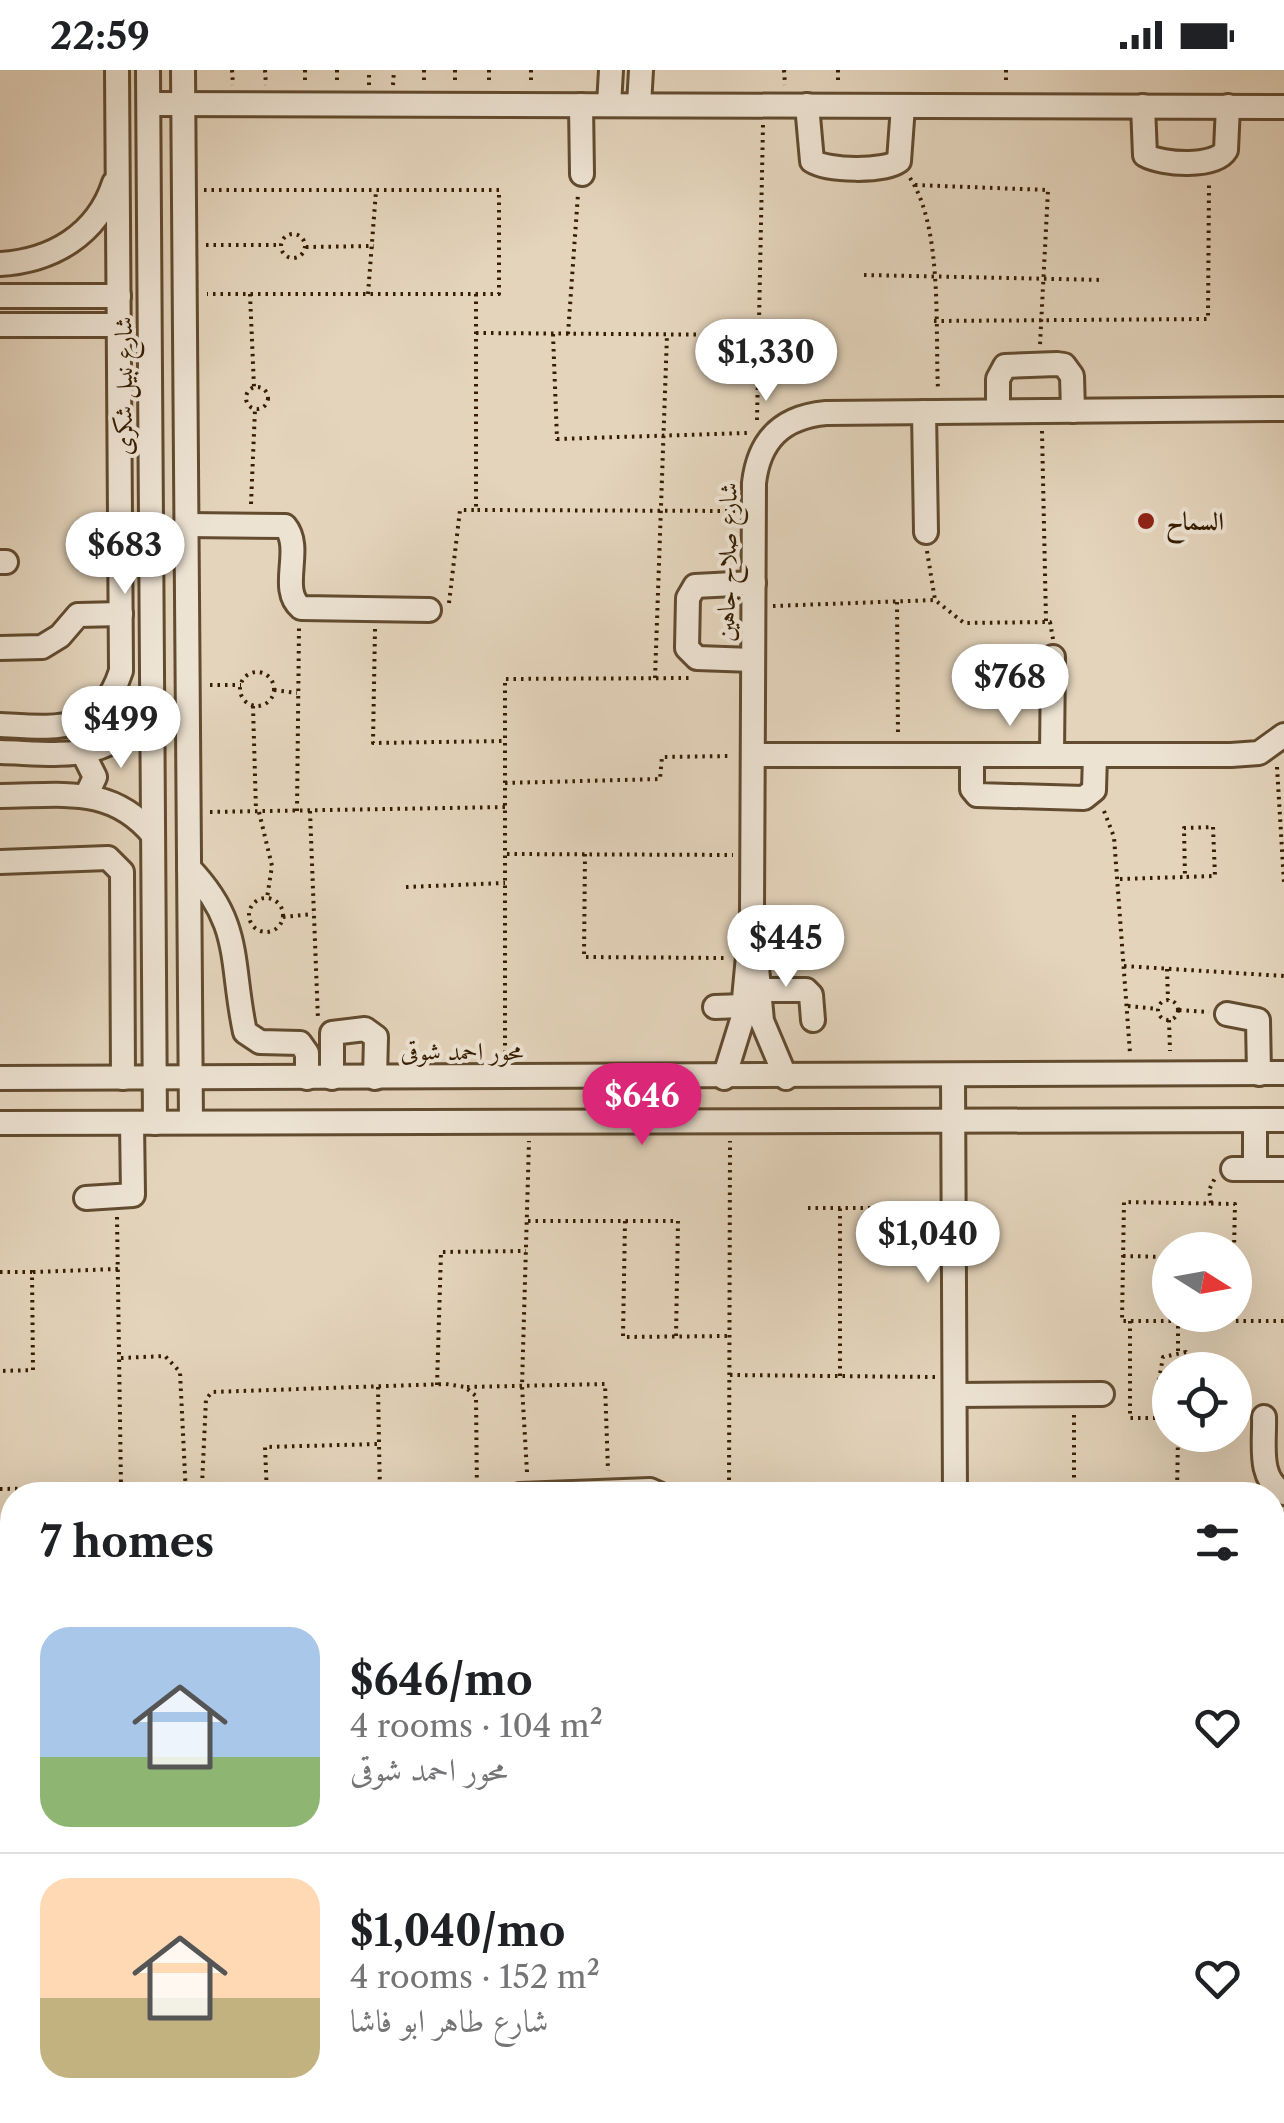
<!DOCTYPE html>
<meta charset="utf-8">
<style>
body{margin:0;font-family:"Libre Caslon Text",Amiri,serif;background:#f2f2f2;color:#202124;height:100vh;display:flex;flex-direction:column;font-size:38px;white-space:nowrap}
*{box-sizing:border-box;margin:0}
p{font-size:32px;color:#757577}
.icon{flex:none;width:55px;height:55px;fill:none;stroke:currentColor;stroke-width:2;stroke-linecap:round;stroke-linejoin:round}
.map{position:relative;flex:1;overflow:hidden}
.panel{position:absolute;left:0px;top:1412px;width:1285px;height:642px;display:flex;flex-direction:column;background:#fff;border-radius:40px 40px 0 0;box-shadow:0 10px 40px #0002}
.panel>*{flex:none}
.needle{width:65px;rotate:101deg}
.tools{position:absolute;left:1152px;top:1162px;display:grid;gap:20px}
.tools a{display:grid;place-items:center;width:100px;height:100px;border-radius:50%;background:#fff;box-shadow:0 10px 40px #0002;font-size:50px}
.price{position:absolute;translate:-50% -85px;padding:0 22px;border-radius:35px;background:#fff;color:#222;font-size:32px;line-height:65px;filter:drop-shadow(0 2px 5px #0008)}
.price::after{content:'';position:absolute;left:50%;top:60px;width:30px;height:22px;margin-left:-15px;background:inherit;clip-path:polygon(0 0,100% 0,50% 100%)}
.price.active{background:#db2777;color:#fff}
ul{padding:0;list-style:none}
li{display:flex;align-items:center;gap:30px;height:250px;padding:0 40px}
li+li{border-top:2px solid #e0e0e0}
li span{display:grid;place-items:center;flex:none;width:280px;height:200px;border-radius:30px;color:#555}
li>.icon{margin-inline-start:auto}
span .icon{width:120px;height:120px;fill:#fffc;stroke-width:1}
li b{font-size:42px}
h2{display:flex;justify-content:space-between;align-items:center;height:120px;padding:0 40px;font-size:42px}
.status{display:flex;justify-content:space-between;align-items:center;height:70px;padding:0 50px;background:#fff;direction:ltr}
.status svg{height:28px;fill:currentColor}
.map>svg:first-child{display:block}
</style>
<div class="status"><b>22:59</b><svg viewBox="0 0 49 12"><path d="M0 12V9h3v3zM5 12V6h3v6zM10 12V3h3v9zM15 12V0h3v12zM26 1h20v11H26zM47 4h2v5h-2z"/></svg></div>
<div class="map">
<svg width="1284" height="2053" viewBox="0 0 1284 2053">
<rect width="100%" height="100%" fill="#e4d4bc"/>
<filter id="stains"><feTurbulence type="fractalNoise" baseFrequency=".002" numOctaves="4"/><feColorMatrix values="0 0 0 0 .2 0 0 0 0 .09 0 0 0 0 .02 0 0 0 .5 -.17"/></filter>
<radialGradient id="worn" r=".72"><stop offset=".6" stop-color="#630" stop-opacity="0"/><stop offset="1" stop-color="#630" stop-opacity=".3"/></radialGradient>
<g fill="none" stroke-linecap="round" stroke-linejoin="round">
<defs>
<g id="minor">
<path d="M148,0L155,1053"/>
<path d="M183,0L191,1052"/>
<path d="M149,34L1284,37"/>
<path d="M581,35L582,104"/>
<path d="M609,35L611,0"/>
<path d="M639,35L641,0"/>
<path d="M807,35L812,91C828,101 884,102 899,91L903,36"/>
<path d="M1143,36L1145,85C1163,95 1215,98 1226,80L1228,36"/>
<path d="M0,194C52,191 97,165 114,113"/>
<path d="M0,226H119"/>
<path d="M0,255H119"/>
<path d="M998,341V309L1005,296L1057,294L1064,295L1072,306L1073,341"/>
<path d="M924,342L926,462"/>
<path d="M186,455L285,456C304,479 278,519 301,538L429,540"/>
<path d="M0,492H6"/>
<path d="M0,578L42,577L60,566L78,545L121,544"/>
<path d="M753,590L697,588L687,578L688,528L695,516L754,513"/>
<path d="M0,655C56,658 100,665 121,601L117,0"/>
<path d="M0,682C66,684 106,694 152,637"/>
<path d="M84,685L95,707L86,726"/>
<path d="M753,685H1231L1259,683L1284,665"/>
<path d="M972,685V719L977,725L1084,728L1094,720L1095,685"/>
<path d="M1052,685L1053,587"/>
<path d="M0,726C60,726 111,714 153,765"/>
<path d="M0,792L108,788L122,802L123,1008"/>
<path d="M189,798C243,854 230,892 245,962L260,972L300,973L307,983V1008"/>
<path d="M757,897L762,951L786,1008"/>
<path d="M759,920H806L811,925L813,950"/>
<path d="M715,937L743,936"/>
<path d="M1227,944L1258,950L1259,1004"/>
<path d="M953,1006L955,1425"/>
<path d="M0,1008L1284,1003"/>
<path d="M332,1008V963L365,959L376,967L375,1008"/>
<path d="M724,1008L742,950L752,844L754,413C759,370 782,347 826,343L1284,339"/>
<path d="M1255,1050V1099"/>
<path d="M0,1053L1284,1050"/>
<path d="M1233,1099H1284"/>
<path d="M86,1128L133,1125L132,1053"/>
<path d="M955,1325L1102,1324"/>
<path d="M1264,1347C1265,1374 1257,1409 1284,1423"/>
<path d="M520,1425L650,1420L661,1425"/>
<path d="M1272,1584H1284"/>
<path d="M1272,1716H1284"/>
<path d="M1272,1746H1284"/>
<path d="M960,2042V2053"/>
<path d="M362,2045L547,2048L559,2053"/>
</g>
</defs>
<use href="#minor" stroke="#624b2f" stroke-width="28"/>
<g stroke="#361d00" stroke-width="4" stroke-dasharray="2.5 5" stroke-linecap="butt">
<path d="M232,0L233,15"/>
<path d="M265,0L266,15"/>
<path d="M305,0V15"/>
<path d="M337,0V15"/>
<path d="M424,0V15"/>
<path d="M455,0V15"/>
<path d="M489,0V15"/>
<path d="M531,0V15"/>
<path d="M784,0L785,15"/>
<path d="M838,0V15"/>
<path d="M1006,0V15"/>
<path d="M369,15V0"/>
<path d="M393,15L394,0"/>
<path d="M910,108C943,158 935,259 938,319"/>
<path d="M915,115L1048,120L1040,275"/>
<path d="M204,120H499V224H207"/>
<circle cx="293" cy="176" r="12"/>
<path d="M206,175H281"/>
<path d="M306,177L374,176"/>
<path d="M864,205L1104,210"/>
<path d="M250,224L254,317"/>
<path d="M368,224L376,121"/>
<path d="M476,224V440L735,441"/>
<path d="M934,251L1208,249L1209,113"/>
<path d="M476,263L759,265"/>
<path d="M553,264L557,369L747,363"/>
<path d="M568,264L578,124"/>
<circle cx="257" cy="328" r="11"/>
<path d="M757,350L763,55"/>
<path d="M1042,361L1046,551"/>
<path d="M251,434L255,339"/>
<path d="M927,481L935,530"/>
<path d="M897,532L898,667"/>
<path d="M449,533L460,440H476"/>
<path d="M773,536L935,530L964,553L1050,552L1053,569"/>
<path d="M375,559L373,673L505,671"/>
<circle cx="257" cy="619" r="17"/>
<path d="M655,608L667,265"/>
<path d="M210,615H241"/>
<path d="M274,620L297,623"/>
<path d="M253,636L256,741"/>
<path d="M1277,697L1284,813"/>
<path d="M505,713L660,709L662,687L730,686"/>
<path d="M297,741L299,557"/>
<path d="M310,741L318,950"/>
<path d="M1104,741L1114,767L1130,983"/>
<path d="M210,742L505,737"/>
<path d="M259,742L272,796L267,828"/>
<path d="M1213,757L1215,806L1185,807L1184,758Z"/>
<path d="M507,784L733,785"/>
<path d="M585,784L584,887L726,888"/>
<path d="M1120,809L1185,807"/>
<path d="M406,817L505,813"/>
<circle cx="266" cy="845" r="17"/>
<path d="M283,847L313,844"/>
<path d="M1124,896L1284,906"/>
<path d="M1167,899L1168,930"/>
<circle cx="1168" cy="940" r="10"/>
<path d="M1128,936L1158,939"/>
<path d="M1179,940L1209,942"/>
<path d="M1169,950L1170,981"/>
<path d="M505,983V609L691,608"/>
<path d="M1211,1133L1209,1120L1216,1106"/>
<path d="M808,1138H934"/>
<path d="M117,1147L121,1418"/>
<path d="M528,1151H678L676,1267"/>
<path d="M625,1151L623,1267L730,1266"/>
<path d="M1234,1180L1235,1134L1124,1132L1122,1251H1284"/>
<path d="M1123,1186L1170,1187"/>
<path d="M0,1202H32L33,1300L0,1301"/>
<path d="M33,1202L118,1199"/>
<path d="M1130,1251V1348H1170"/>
<path d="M1178,1281V1251"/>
<path d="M121,1288L165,1286L180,1302L186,1425"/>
<path d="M730,1305L935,1307"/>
<path d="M840,1306V1138"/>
<path d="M437,1315L441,1182L526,1181"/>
<path d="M378,1317L379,1372"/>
<path d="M467,1317L605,1314L608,1401"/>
<path d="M1170,1321L1159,1310L1163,1287L1186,1282L1198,1300"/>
<path d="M1074,1345V1425"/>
<path d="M527,1402L522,1316L529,1071"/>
<path d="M0,1419L202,1416L206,1329L212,1322L446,1314L465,1317L476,1326L477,1425"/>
<path d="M267,1425L265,1377L379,1374L380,1424L338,1425"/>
<path d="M446,1425V1420L477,1417"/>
<path d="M729,1425L730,1071"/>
<path d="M730,1425L831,1419"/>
<path d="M1177,1425L1178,1365"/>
<path d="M0,1538H12"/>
<path d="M1272,1551H1284"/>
<path d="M0,1605H12"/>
<path d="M0,1671H12"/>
<path d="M0,1740H12"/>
<path d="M0,1803L12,1806"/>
<path d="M1272,1920H1284"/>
<path d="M0,1954H12"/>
<path d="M1272,2011L1284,2012"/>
<path d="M141,2042L144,2053"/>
<path d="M1236,2049L1256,2053"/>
<path d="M1167,2051L1236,2049V2042"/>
<path d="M218,2053L254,2052"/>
<path d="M1107,2053V2042"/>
</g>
<use href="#minor" stroke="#ede3d3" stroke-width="22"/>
</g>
<circle fill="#8f2418" stroke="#ede3d3" stroke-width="4" cx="1146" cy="451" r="10"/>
<g text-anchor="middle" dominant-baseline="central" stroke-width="8" stroke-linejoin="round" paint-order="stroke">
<g font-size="25" fill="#361d00" stroke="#ede3d3">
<text transform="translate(123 316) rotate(-90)">شارع نبيل شكرى</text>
<text transform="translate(727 492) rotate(-89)">شارع صلاح جاهين</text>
<text x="462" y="981">محور احمد شوقى</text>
</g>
<g font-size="25" font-weight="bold" fill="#361d00" stroke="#ede3d3" text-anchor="start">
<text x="1166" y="451">السماح</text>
</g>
</g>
<rect width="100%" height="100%" filter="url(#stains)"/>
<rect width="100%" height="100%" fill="url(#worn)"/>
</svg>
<div class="tools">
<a><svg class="needle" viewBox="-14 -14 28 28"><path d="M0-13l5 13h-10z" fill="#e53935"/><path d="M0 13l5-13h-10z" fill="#757577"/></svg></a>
<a><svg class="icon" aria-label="locate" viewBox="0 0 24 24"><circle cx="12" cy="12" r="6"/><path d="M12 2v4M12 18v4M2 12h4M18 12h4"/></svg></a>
</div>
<b class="price" style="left:766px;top:334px">$1,330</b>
<b class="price" style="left:125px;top:527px">$683</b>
<b class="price" style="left:1010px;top:659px">$768</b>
<b class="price" style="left:121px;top:701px">$499</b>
<b class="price" style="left:786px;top:920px">$445</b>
<b class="price active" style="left:642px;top:1078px">$646</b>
<b class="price" style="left:928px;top:1216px">$1,040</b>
<section class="panel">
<h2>7 homes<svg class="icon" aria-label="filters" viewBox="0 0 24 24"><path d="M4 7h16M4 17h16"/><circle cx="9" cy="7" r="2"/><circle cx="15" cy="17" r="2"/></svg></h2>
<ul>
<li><span style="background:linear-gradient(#a9c7e8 65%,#8fb573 0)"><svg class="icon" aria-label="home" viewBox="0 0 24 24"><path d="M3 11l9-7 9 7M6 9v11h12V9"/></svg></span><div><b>$646/mo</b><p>4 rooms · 104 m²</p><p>محور احمد شوقى</p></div><svg class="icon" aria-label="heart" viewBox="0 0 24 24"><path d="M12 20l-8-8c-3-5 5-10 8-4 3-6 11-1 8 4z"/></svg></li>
<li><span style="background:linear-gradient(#ffd9b3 60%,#c2b280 0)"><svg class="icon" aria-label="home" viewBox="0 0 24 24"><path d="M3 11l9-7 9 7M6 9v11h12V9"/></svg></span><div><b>$1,040/mo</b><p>4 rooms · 152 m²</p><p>شارع طاهر ابو فاشا</p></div><svg class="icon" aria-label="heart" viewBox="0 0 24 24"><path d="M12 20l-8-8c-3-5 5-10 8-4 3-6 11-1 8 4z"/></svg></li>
</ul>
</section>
</div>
